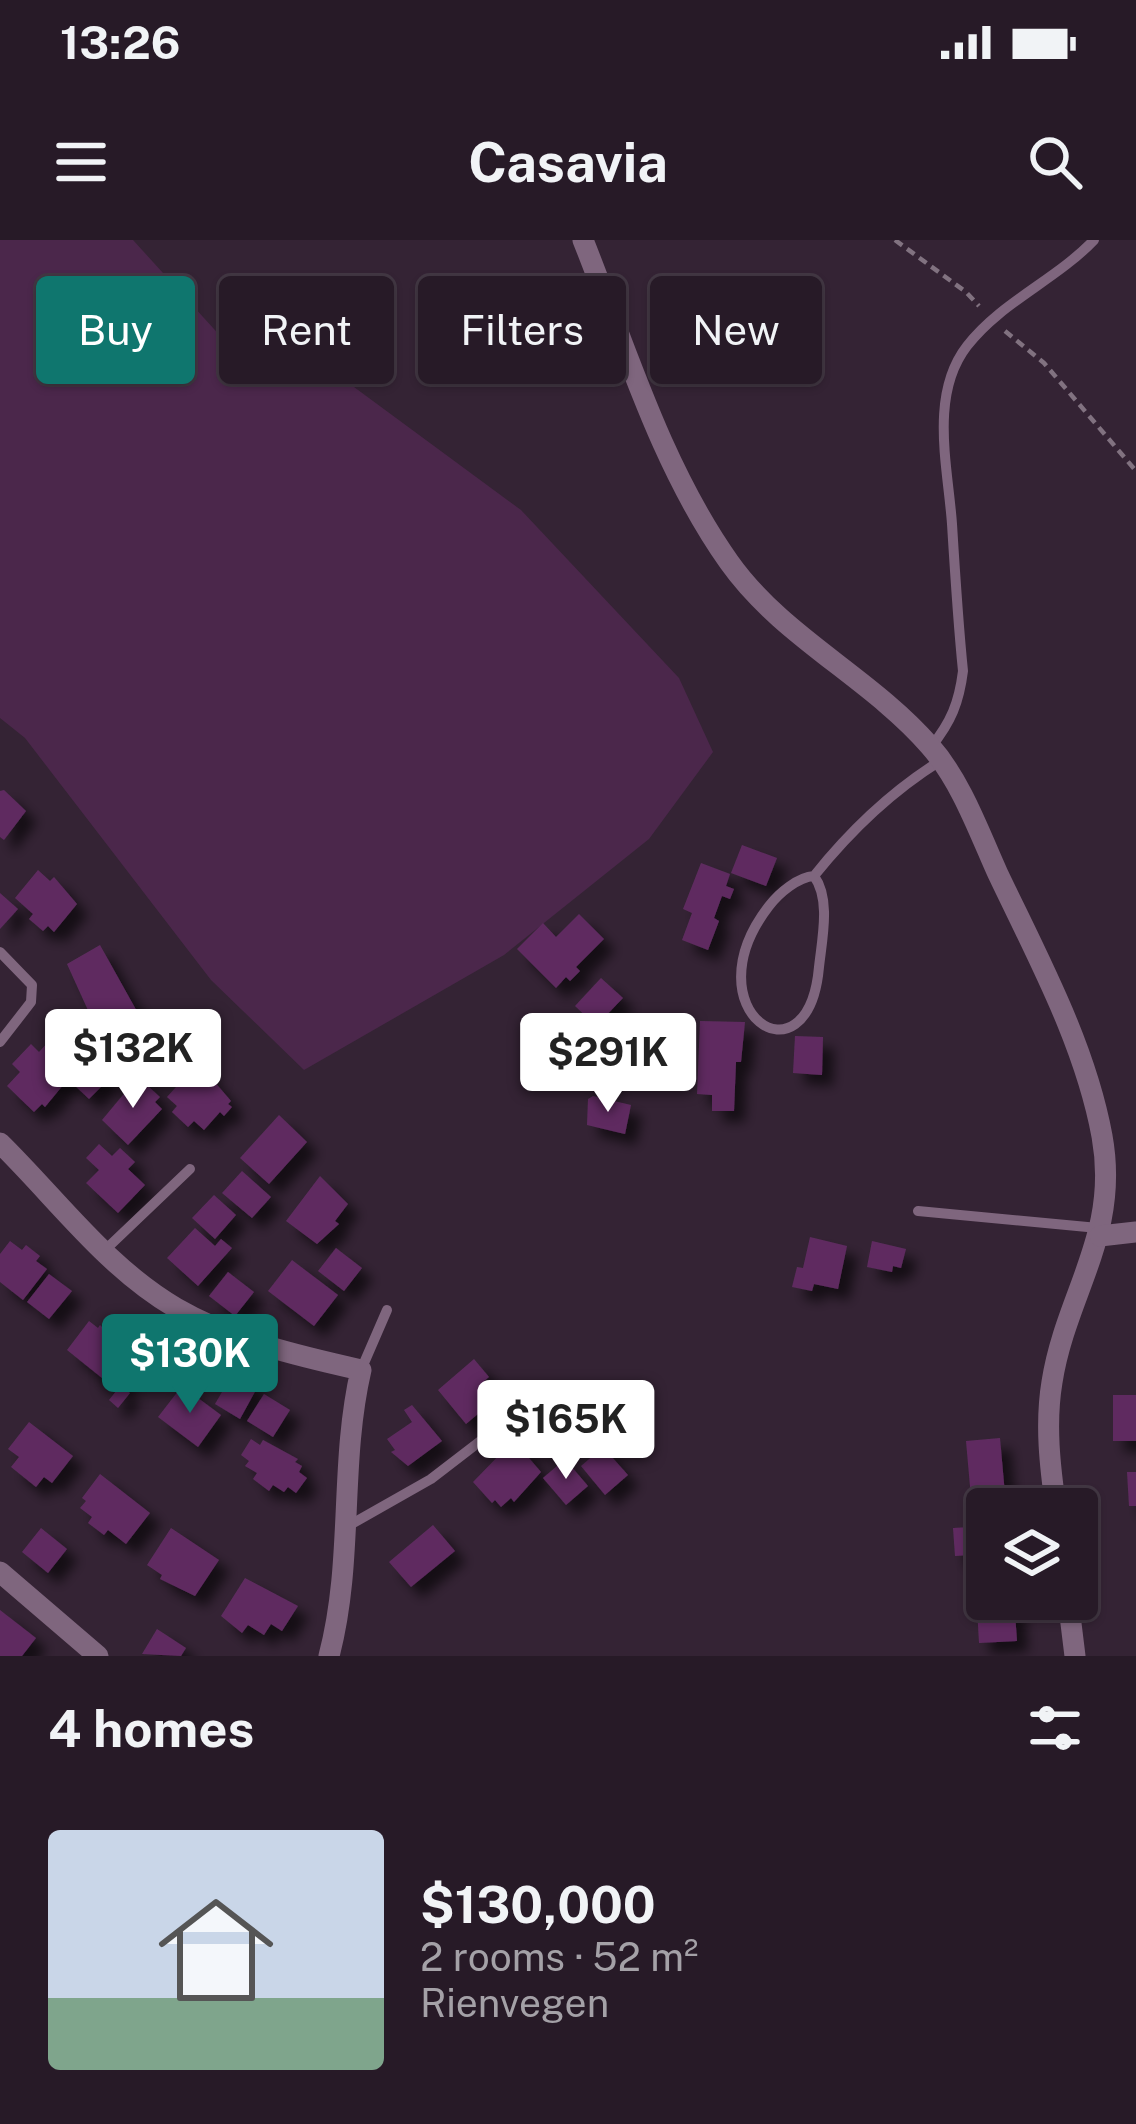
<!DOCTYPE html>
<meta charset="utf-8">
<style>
body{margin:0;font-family:"Public Sans",sans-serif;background:#332733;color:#f1f3f6;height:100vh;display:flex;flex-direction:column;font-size:45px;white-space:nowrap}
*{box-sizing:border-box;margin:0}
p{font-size:39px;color:#a4a1a7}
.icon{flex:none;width:66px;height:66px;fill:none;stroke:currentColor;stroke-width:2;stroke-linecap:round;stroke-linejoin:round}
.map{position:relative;height:1416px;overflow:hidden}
.sheet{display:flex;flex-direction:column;background:#271a27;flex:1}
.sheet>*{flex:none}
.guide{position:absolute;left:36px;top:36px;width:1065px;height:108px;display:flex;gap:24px}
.fabs{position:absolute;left:966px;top:1248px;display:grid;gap:24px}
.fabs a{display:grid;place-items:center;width:132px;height:132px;border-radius:12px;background:#271a27;box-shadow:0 3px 9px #0004,0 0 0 3px #433844;font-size:60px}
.price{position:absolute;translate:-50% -102px;padding:0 27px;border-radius:12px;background:#fff;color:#222;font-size:39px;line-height:78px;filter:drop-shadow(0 3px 6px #0008)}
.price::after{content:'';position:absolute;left:50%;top:72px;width:36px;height:27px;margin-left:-18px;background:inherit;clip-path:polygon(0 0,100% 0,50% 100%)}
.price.active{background:#0f766e;color:#fff}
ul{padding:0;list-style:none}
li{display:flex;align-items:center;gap:36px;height:300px;padding:0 48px}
li span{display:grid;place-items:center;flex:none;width:336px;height:240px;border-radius:12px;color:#555}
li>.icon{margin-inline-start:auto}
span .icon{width:144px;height:144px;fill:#fffc;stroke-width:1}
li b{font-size:51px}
h2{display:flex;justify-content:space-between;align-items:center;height:144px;padding:0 48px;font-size:51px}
.tag{padding:0 42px;border-radius:12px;background:#271a27;box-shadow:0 3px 9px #0004,0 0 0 3px #433844;font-size:42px;line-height:108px}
.tag.active{background:#0f766e;color:#fff}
.status{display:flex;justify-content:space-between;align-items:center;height:84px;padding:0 60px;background:#271a27;direction:ltr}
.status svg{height:33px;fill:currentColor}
header{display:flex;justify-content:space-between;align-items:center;height:156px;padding:0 48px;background:#271a27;font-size:54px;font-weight:700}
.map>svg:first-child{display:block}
</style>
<div class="status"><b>13:26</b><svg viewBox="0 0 49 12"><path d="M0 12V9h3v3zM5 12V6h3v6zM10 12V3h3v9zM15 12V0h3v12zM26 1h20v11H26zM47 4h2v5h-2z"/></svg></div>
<header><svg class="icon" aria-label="menu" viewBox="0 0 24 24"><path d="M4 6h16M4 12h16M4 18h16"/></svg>Casavia<svg class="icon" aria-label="search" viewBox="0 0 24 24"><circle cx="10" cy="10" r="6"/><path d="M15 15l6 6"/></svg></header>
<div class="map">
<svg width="1136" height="1416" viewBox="0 0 1136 1416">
<defs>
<filter id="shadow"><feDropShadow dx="11" dy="11" stdDeviation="6" flood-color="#0009"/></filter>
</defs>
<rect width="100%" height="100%" fill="#342334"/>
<path fill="#4b274b" d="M0,0H133L224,100L354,147L521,270L679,438L713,512L649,599L504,715L304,830L211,740L25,498L0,478Z"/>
<g fill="#5f2c60" filter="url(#shadow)">
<path d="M4,550L26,571L4,600L0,597V551Z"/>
<path d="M742,605L777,618L766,646L731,633Z"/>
<path d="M701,623L730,634L726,646L734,649L730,659L722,656L714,678L719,681L708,710L682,700L692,673L683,669Z"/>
<path d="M38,630L50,641L54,637L77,664L54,692L48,686L43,691L29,679L33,674L15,658Z"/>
<path d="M0,653L18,669L0,689Z"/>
<path d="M579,674L604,699L576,727L580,731L570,741L566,737L556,748L517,709L543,683L556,697Z"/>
<path d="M100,705L139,775L106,793L96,776L92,779L67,724Z"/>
<path d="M601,738L623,758L596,786L575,766Z"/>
<path d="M700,781L745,782L741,822H736L734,871H712V855L697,854Z"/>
<path d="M795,796L823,797L822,835L793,833Z"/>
<path d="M50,800L78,827L45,867L42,864L34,872L7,846L20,832L12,824L31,804L39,812Z"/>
<path d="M90,819L109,839L89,859L69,840Z"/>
<path d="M194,827L204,837L207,833L231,861L228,864L232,867L224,876L220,872L204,890L194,881L188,887L172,872L177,866L167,857Z"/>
<path d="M138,837L160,857L155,862L162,869L128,905L102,880Z"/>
<path d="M593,856L631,865L625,894L587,885L588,859Z"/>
<path d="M279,875L307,902L269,944L240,918Z"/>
<path d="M99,904L112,916L120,908L135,922L128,929L145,945L118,973L86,943L99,930L86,918Z"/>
<path d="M242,931L271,957L252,978L222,953Z"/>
<path d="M320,936L348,964L335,981L339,984L317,1004L286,981Z"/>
<path d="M214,955L236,975L215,999L192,978Z"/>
<path d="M195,988L215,1006L221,999L232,1008L198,1046L167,1018Z"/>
<path d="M810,997L847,1006L838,1049L814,1044L812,1051L792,1047L797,1027L803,1028Z"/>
<path d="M10,1001L22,1010L26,1005L40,1016L36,1021L47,1029L23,1060L0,1042V1014Z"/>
<path d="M872,1001L906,1009L901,1028L893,1026L892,1032L867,1027Z"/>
<path d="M336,1008L362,1028L344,1051L318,1031Z"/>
<path d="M292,1020L338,1055L314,1086L268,1051Z"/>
<path d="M228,1032L254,1052L235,1076L209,1056Z"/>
<path d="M49,1034L72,1051L49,1079L27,1062Z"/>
<path d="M89,1081L98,1088L100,1085L122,1107L125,1104L138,1120L119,1144L130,1153L118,1168L109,1160L117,1150L67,1110Z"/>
<path d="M474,1119L489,1137L484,1141L497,1158L466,1184L438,1150Z"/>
<path d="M233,1133L257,1148L240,1179L215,1164Z"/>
<path d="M597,1142L624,1173L610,1185L616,1192L599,1207L566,1169Z"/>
<path d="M182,1146L221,1175L198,1207L158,1177Z"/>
<path d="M264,1154L290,1170L273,1197L247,1181Z"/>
<rect x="1113" y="1155" width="23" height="46"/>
<path d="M412,1165L442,1201L408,1226L391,1212L395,1210L387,1199L412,1182L404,1170Z"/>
<path d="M29,1182L73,1216L52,1243L44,1237L36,1247L11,1227L19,1217L8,1209Z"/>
<path d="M1000,1198L1006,1266L972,1269L966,1201Z"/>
<path d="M251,1199L260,1205L263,1200L298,1219L295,1222L302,1226L299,1232L307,1238L296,1253L288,1247L284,1252L273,1245L269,1251L253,1239L257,1233L245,1226L249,1221L241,1215Z"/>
<path d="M517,1204L541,1232L514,1262L511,1258L501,1267L495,1260L492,1263L473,1242L508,1206L511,1210Z"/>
<path d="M603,1207L628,1235L605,1255L581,1226Z"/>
<path d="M565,1219L588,1246L566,1265L543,1238Z"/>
<path d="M1127,1232H1136V1266H1129Z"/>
<path d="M100,1234L150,1273L126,1304L108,1290L104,1295L88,1283L92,1277L80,1268L86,1261L82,1258Z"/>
<path d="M433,1285L455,1311L411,1347L389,1322Z"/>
<path d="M987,1286V1314L955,1316L953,1288Z"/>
<path d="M41,1288L67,1309L48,1333L22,1312Z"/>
<path d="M171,1288L219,1320L195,1356L160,1339L162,1335L147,1325Z"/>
<path d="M987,1331V1359H1014L1017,1401L979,1403L975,1332Z"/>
<path d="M245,1338L298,1366L282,1391L271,1384L264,1395L248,1385L242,1393L221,1376Z"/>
<path d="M0,1370L36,1398L22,1416H0Z"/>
<path d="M157,1389L186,1408L181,1416L142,1414Z"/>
</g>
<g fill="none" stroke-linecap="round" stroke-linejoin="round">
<g stroke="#817280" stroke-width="4.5" stroke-dasharray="9 6" stroke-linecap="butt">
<path d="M895,0L966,52L979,66"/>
<path d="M1005,91L1044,123L1136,231"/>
</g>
<g stroke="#7f667e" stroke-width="10">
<path d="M931,507C951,482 959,463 963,431C958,382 955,333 952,284C948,227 929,155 967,106C1001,62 1056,40 1094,0"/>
<path d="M814,636C831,659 822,699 819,727C808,850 688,771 769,666C779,653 798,637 814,636C850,591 892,551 940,521"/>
<path d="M0,712L32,745L31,762L0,802"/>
<path d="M918,971L1098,988"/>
<path d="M104,1011L190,929"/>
<path d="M361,1130L387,1070"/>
<path d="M348,1286L431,1239L539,1156"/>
</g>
<g stroke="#7f667e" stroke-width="21">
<path d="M583,0C626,108 661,226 729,322C782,397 870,437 930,506C961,541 979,592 998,634C1038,718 1085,804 1102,896C1120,995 1066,1053 1052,1142C1045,1184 1050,1227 1056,1269"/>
<path d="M0,903C57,959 106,1027 176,1068C233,1101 299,1116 361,1130C339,1225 354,1321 329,1416"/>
<path d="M1100,996L1136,992"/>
<path d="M0,1332L98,1416"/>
<path d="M1068,1359L1075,1416"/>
</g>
</g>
</svg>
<div class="fabs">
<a><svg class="icon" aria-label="layers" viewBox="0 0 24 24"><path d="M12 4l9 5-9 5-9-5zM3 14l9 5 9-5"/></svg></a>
</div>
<b class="price" style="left:133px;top:871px">$132K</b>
<b class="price" style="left:608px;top:875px">$291K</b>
<b class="price active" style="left:190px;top:1176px">$130K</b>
<b class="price" style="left:566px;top:1242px">$165K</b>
<div class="guide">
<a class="tag active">Buy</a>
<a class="tag">Rent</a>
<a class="tag">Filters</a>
<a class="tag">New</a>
</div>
</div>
<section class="sheet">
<h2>4 homes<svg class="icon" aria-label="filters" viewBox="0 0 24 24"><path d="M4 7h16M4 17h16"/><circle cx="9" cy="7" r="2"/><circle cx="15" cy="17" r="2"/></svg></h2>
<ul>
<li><span style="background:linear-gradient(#c9d6e8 70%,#7fa58c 0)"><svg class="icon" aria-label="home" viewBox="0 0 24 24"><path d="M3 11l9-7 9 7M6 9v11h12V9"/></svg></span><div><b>$130,000</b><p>2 rooms · 52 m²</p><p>Rienvegen</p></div></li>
</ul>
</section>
